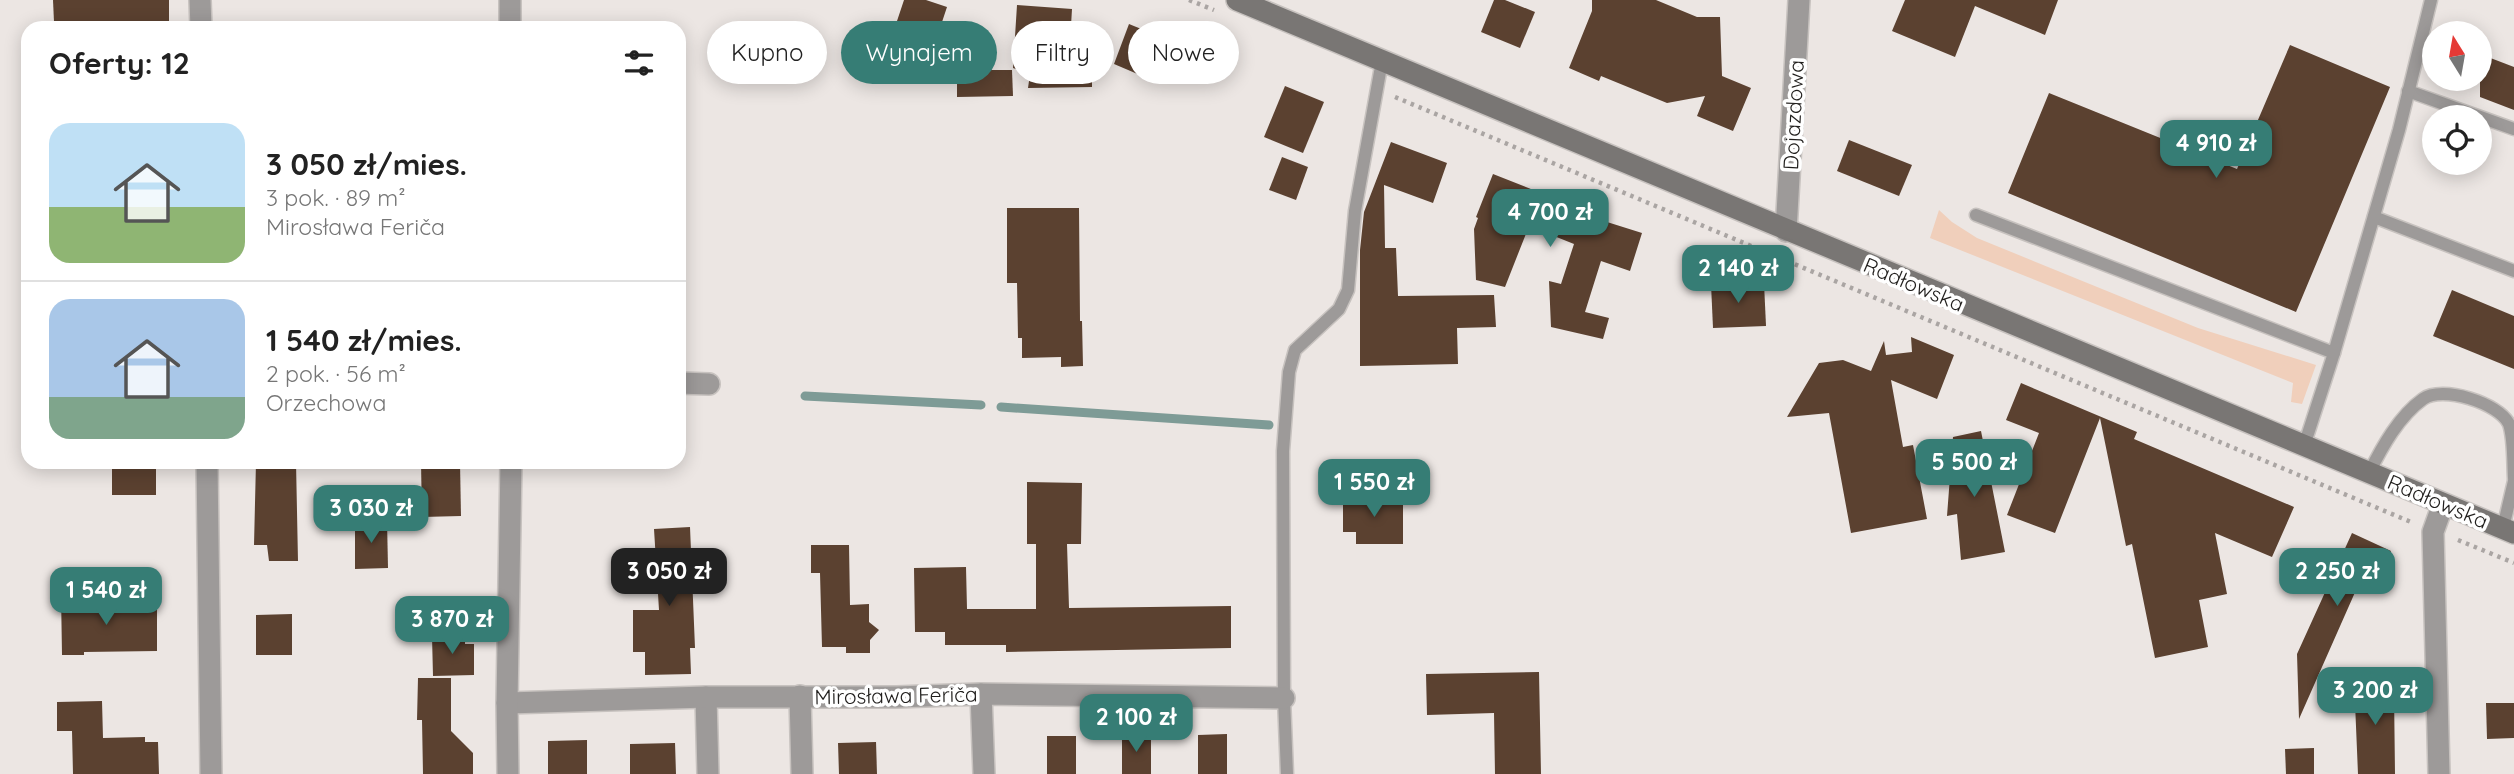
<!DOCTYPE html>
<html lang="pl">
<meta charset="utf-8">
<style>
body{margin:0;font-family:Quicksand,sans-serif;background:#f2f2f2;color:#222;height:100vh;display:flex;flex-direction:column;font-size:26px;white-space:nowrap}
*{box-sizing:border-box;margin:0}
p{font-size:23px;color:#767676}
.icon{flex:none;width:38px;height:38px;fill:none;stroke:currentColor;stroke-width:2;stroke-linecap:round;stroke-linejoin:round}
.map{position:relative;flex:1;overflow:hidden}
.sheet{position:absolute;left:21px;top:21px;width:665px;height:448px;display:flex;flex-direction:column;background:#fff;border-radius:21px;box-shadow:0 4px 18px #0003}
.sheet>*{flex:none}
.hud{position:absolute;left:707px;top:21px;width:665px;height:63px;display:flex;gap:14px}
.needle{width:46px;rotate:349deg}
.fabs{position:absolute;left:2422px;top:21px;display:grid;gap:14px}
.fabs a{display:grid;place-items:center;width:70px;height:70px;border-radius:50%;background:#fff;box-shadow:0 4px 18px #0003;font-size:35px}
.price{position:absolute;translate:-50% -60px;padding:0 16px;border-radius:14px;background:#367d75;color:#fff;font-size:23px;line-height:46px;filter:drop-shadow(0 2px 4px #0008)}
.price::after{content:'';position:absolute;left:50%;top:42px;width:21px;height:16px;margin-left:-10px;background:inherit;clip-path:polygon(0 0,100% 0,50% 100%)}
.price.active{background:#222;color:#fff}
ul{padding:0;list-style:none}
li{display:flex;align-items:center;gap:21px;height:175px;padding:0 28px}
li+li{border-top:2px solid #e0e0e0}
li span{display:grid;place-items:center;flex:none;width:196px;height:140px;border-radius:21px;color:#555}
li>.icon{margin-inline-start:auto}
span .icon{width:84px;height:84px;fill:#fffc;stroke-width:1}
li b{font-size:30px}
h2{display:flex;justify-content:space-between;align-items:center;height:84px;padding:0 28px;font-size:30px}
.pill{padding:0 24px;border-radius:32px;background:#fff;box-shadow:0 4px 18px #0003;font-size:24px;line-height:63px}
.pill.active{background:#367d75;color:#fff}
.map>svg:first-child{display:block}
</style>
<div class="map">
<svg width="2514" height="774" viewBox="0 0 2514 774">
<rect width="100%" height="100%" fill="#ece6e3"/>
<path fill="#f0cfbb" d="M1939,210L1952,222L1977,238L2198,328L2316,365L2302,404L2291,402L2293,383L1930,238Z"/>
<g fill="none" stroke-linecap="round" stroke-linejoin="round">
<g stroke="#7e9b96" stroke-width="9">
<path d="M805,396L981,405"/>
<path d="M1001,407L1269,425"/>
</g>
</g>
<g fill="#5b4130">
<path d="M53,0H169V21L54,22Z"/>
<path d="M904,0H926L947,7L935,43L894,30Z"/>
<path d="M1494,0H1505L1535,12L1520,48L1481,32Z"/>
<path d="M1592,0H1656L1697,17H1720L1722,76L1751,88L1733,131L1697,116L1705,96L1667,103L1601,76L1599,81L1569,68L1592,11Z"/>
<path d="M1905,0H2058L2045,35L1975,6L1955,57L1892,31Z"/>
<path d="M1017,5L1072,9L1069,59L1092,60V87L1028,88L1030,74L1013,68Z"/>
<path d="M1129,24L1178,44L1161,84L1114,64Z"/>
<path d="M2290,45L2390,87L2296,312L2008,193L2049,93L2237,169Z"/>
<path d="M2480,54L2514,67V110L2480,97Z"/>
<path d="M957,70H1012L1013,96L957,97Z"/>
<path d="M1285,86L1324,102L1303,153L1264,137Z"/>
<path d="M1849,140L1912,165L1899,196L1837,171Z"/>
<path d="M1391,142L1447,163L1433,203L1384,185L1385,248H1396L1398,296L1494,295L1496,327L1457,328L1458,364L1360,366V250L1364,212Z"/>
<path d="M1282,157L1308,167L1296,200L1269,190Z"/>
<path d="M1493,174L1556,199L1553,205L1642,233L1630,271L1601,261L1585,312L1609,318L1603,339L1551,327L1549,281L1561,284L1574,244L1529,226L1505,287L1476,280L1474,229L1478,218L1476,217Z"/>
<path d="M1007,208H1079L1080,321H1082L1083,366L1061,367V357L1022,358V338H1018L1017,283H1007Z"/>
<path d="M1764,283L1766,326L1713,328L1711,284Z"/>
<path d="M2452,290L2514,316V369L2433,336Z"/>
<path d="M1911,337L1954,355L1937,399L1891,380L1903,447L1913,445L1927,519L1851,533L1829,413L1787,417L1819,363L1843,360L1871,371L1884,341L1886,355L1912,352Z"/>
<path d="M2021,383L2137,432L2134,439L2294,507L2272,557L2215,533L2227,594L2199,600L2208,647L2155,658L2132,544L2126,546L2100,418L2055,533L2007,515L2039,433L2006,420Z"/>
<path d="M1981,431L2005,552L1961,560L1957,514L1947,516L1953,437Z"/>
<rect x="112" y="462" width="44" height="33"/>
<path d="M256,462H296L298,561H269L267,545H254Z"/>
<path d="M421,462H460L461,516L422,517Z"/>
<path d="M1027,482L1082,483L1081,544H1067L1069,608L1231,606V648L1006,652V645H945V632H915L914,568L966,567L967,609H1036V544H1027Z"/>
<path d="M1343,496L1403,497V544H1356V532H1343Z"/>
<path d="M387,520L388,568L355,569V521Z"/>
<path d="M690,527L695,648H690L691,674L645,675V652H633V610H659L654,529Z"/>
<path d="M2352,533L2391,551L2374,587L2360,581L2299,719L2297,654Z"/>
<path d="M811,545H849L850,605L869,604V622L879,630L870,640V653H846V647H822L820,573H811Z"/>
<path d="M61,593L83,594V606H157V651L84,652V655H62Z"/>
<path d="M292,614V655H256V615Z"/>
<path d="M465,635V644H474V675L433,676L432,636Z"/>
<path d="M1539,672L1541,774H1495L1494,713L1427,715L1426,674Z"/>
<path d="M418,678H451V731L473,753V774H423L422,720H417Z"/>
<path d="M2385,678V692H2394L2395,774H2358L2354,679Z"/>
<path d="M102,701L103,738L145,737V742H158L159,774H73L72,731H57V702Z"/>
<path d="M2486,703H2514V738L2487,739Z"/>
<path d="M1227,734V774H1198V735Z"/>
<rect x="1122" y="735" width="29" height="39"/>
<rect x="1047" y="736" width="29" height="38"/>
<path d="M587,740V774H548V741Z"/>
<path d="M876,742L877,774H839L838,743Z"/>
<path d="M675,743L676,774H630V744Z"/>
<path d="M2314,748V774H2286L2285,749Z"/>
</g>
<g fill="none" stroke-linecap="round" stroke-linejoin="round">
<defs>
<g id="lane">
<path d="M2408,91L2514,129"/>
<path d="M1976,215L2334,353L2304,446"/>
<path d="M2374,217L2514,271"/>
<path d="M2334,353L2399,130L2431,0"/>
<path d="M2369,473C2382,447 2399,416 2423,399C2442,385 2499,403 2509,424C2514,439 2513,462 2514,478"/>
<path d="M2503,528L2514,481"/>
<path d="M1287,774L1284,698L1283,451L1289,372L1295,350L1339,309L1348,290L1355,211L1382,61"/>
</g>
<g id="street">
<path d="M200,0L201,28"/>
<path d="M510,0V28"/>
<path d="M1786,231L1799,0"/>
<path d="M679,383L709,384"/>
<path d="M207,462L211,774"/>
<path d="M981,694L984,774"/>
<path d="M800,696L802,774"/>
<path d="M706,697L708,774"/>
<path d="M507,703L706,697H897L981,694L1284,698"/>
<path d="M508,774L507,703L511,462"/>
<path d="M2439,774L2433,532L2443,504"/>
</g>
<path id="secondary" d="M1237,0L2514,533"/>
</defs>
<use href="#lane" stroke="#c7c2bf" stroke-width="15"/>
<use href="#street" stroke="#c7c2bf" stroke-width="24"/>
<use href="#secondary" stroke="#c7c2bf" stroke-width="24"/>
<g stroke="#aaa5a3" stroke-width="4.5" stroke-dasharray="3.5 5" stroke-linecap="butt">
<path d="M1189,0L1214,10"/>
<path d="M1395,97L2411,522"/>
<path d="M2458,540L2514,563"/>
</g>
<use href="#lane" stroke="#9d9a99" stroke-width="12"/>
<use href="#street" stroke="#9d9a99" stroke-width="21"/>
<use href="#secondary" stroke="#797674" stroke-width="21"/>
</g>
<g text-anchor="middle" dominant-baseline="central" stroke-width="7" stroke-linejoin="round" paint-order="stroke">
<g font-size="21" fill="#201e1c" stroke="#fff">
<text transform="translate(1793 115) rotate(-87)">Dojazdowa</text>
<text transform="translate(1914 284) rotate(23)">Radłowska</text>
<text transform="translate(2438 501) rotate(23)">Radłowska</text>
<text transform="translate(896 695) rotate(-1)">Mirosława Feriča</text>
</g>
</g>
</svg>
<div class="fabs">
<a><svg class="needle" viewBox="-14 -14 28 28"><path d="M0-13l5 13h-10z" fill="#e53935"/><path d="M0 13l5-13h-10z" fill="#767676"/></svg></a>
<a><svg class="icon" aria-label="locate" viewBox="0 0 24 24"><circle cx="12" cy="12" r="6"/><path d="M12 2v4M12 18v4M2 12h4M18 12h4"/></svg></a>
</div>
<b class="price" style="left:2216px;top:180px">4 910 zł</b>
<b class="price" style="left:1550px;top:249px">4 700 zł</b>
<b class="price" style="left:1738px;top:305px">2 140 zł</b>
<b class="price" style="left:1974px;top:499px">5 500 zł</b>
<b class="price" style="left:1374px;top:519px">1 550 zł</b>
<b class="price" style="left:371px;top:545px">3 030 zł</b>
<b class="price active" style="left:669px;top:608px">3 050 zł</b>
<b class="price" style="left:2337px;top:608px">2 250 zł</b>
<b class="price" style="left:106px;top:627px">1 540 zł</b>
<b class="price" style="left:452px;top:656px">3 870 zł</b>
<b class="price" style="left:2375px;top:727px">3 200 zł</b>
<b class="price" style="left:1136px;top:754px">2 100 zł</b>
<div class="hud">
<a class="pill">Kupno</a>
<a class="pill active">Wynajem</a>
<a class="pill">Filtry</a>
<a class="pill">Nowe</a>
</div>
<section class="sheet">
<h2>Oferty: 12<svg class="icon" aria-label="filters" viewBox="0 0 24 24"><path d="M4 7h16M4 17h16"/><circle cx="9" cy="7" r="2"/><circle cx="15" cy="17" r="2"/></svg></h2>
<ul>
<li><span style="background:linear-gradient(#bfe0f5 60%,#8fb573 0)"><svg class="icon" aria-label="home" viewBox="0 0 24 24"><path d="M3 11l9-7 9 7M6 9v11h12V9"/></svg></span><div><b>3 050 zł/mies.</b><p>3 pok. · 89 m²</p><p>Mirosława Feriča</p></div></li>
<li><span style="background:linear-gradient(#a9c7e8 70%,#7fa58c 0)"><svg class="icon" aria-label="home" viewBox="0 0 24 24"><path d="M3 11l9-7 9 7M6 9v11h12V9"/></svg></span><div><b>1 540 zł/mies.</b><p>2 pok. · 56 m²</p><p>Orzechowa</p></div></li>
</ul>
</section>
</div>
